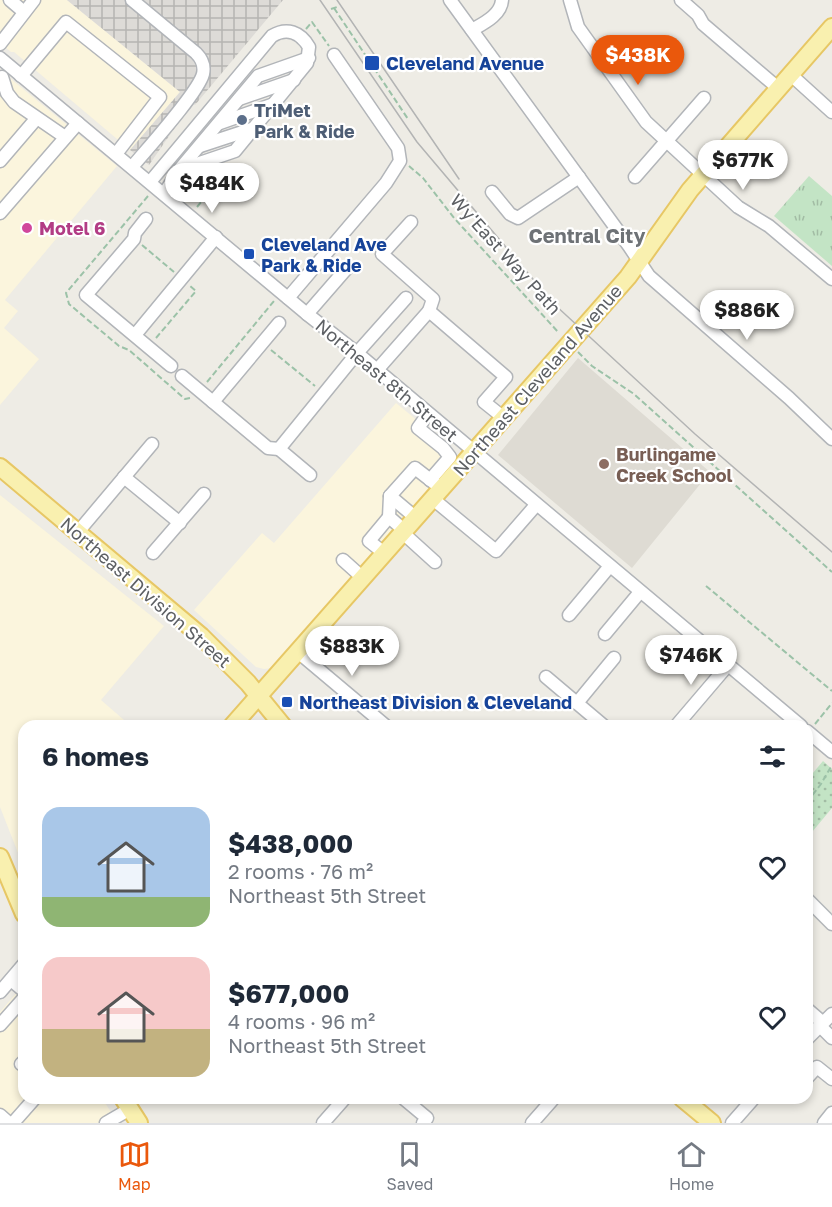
<!DOCTYPE html>
<meta charset="utf-8">
<style>
body{margin:0;font-family:"Golos Text",sans-serif;background:#f6f6f7;color:#1f2937;height:100vh;display:flex;flex-direction:column;font-size:22px;white-space:nowrap}
*{box-sizing:border-box;margin:0}
p{font-size:20px;color:#747a83}
.icon{flex:none;width:33px;height:33px;fill:none;stroke:currentColor;stroke-width:2;stroke-linecap:round;stroke-linejoin:round}
.map{position:relative;flex:1;overflow:hidden}
.details{position:absolute;left:18px;top:720px;width:795px;height:384px;display:flex;flex-direction:column;background:#fff;border-radius:18px;box-shadow:0 3px 9px #0003}
.details>*{flex:none}
.price{position:absolute;translate:-50% -51px;padding:0 14px;border-radius:21px;background:#fff;color:#222;font-size:20px;line-height:39px;filter:drop-shadow(0 2px 3px #0008)}
.price::after{content:'';position:absolute;left:50%;top:36px;width:18px;height:14px;margin-left:-9px;background:inherit;clip-path:polygon(0 0,100% 0,50% 100%)}
.price.selected{background:#ea580c;color:#fff}
ul{padding:0;list-style:none}
li{display:flex;align-items:center;gap:18px;height:150px;padding:0 24px}
li span{display:grid;place-items:center;flex:none;width:168px;height:120px;border-radius:18px;color:#555}
li>.icon{margin-inline-start:auto}
span .icon{width:72px;height:72px;fill:#fffc;stroke-width:1}
li b{font-size:26px}
h2{display:flex;justify-content:space-between;align-items:center;height:72px;padding:0 24px;font-size:26px}
.menu{display:flex;justify-content:space-around;align-items:center;height:84px;border-top:2px solid #e0e1e3;background:#fff;font-size:16px;color:#747a83}
.menu a{display:grid;justify-items:center;gap:3px}
.menu .selected{color:#ea580c}
.map>svg:first-child{display:block}
</style>
<div class="map">
<svg width="832" height="1123" viewBox="0 0 832 1123">
<defs>
<pattern id="industrial-grid" width="8" height="8" patternUnits="userSpaceOnUse" patternTransform="scale(1.5)"><rect width="8" height="8" fill="#dddbd7"/><path d="M0 4h8M4 0v8" fill="none" stroke="#b6b5b2"/></pattern>
<pattern id="grass-tufts" width="24" height="20" patternUnits="userSpaceOnUse" patternTransform="scale(1.5)"><rect width="24" height="20" fill="#c3e4c5"/><path d="M3 7l-1-3M5 7V3M7 7l1-3M15 17l-1-3M17 17v-4M19 17l1-3" fill="none" stroke="#a2bca4"/></pattern>
<pattern id="park-dots" width="8" height="8" patternUnits="userSpaceOnUse" patternTransform="scale(1.5)"><rect width="8" height="8" fill="#c3e4c5"/><path d="M2 2h.1M6 6h.1" fill="none" stroke="#a2bca4" stroke-width="1.8" stroke-linecap="round"/></pattern>
</defs>
<rect width="100%" height="100%" fill="#eeece5"/>
<g fill="#fbf5dd">
<path d="M0,0H67L180,92L130,150L14,52H11L0,43Z"/>
<path d="M0,70L117,166L5,300L18,311L4,328L39,359L0,405Z"/>
<path d="M396,403L451,448L454,454L439,477L282,657L272,668L264,669L256,667L194,610L262,533L274,543Z"/>
<path d="M0,495L164,626L101,700L131,726H24V868L0,807Z"/>
<path d="M24,984V1098H102L118,1123H0V1012Z"/>
</g>
<path fill="url(#industrial-grid)" d="M67,0H283L195,105L192,103L149,165L130,150L180,92Z"/>
<path fill="#dedbd3" d="M578,358L710,472L632,568L498,455Z"/>
<path fill="url(#grass-tufts)" d="M809,176L832,196V266L774,216Z"/>
<path fill="url(#park-dots)" d="M823,761L832,769V808L807,838V780Z"/>
<g fill="none" stroke-linecap="round" stroke-linejoin="round">
<defs>
<g id="minor">
<path d="M10,0L24,12"/>
<path d="M450,0L629,246L649,276L789,398L832,439"/>
<path d="M570,0L578,27L646,122L738,207L769,226L832,279"/>
<path d="M681,0L698,15L703,24L778,88"/>
<path d="M472,30C484,23 501,15 502,0"/>
<path d="M0,44L34,0"/>
<path d="M0,58L307,314L357,353L801,726"/>
<path d="M790,74L832,112"/>
<path d="M21,76L66,22L160,97L116,154"/>
<path d="M2,77L7,93L14,102L65,137"/>
<path d="M239,99L294,80"/>
<path d="M220,123L274,104"/>
<path d="M200,146L255,128"/>
<path d="M0,161L36,119"/>
<path d="M132,167C147,149 198,93 203,74C205,65 202,59 196,53L132,0"/>
<path d="M635,177L704,98"/>
<path d="M150,182L272,36C287,27 300,32 309,47L307,63L235,151L179,170"/>
<path d="M492,192L510,214L518,218L579,177"/>
<path d="M164,194L179,170L258,76L309,58"/>
<path d="M0,213L78,123"/>
<path d="M146,219L135,233L134,239L86,295L171,366"/>
<path d="M411,222L382,254L433,299L429,311"/>
<path d="M288,298L386,183L400,161L398,148L334,55"/>
<path d="M307,314L347,268"/>
<path d="M135,335L216,237"/>
<path d="M377,370L429,311L506,377L484,402L504,418"/>
<path d="M182,376L268,448L279,449"/>
<path d="M213,402L279,323"/>
<path d="M428,414L418,428L443,448L450,457L430,480"/>
<path d="M310,475L279,449L357,353L406,298"/>
<path d="M124,477L180,523"/>
<path d="M390,496L389,517L405,531"/>
<path d="M433,499L496,551L536,505"/>
<path d="M416,518L390,496L415,468L442,489"/>
<path d="M78,532L152,444"/>
<path d="M403,533L435,562"/>
<path d="M153,553L204,494"/>
<path d="M384,553L369,541L389,517"/>
<path d="M343,560L363,578"/>
<path d="M569,615L610,566"/>
<path d="M605,634L640,592"/>
<path d="M298,652L386,726"/>
<path d="M546,677L604,726"/>
<path d="M577,703L614,658"/>
<path d="M676,726L728,665"/>
<path d="M807,731L832,752"/>
<path d="M807,899L832,924"/>
<path d="M11,980L24,991"/>
<path d="M0,992L24,964"/>
<path d="M807,1009L822,1022"/>
<path d="M0,1025L24,998"/>
<path d="M819,1025L832,1038"/>
<path d="M807,1039L832,1014"/>
<path d="M21,1064L24,1061"/>
<path d="M807,1078L817,1067L832,1079"/>
<path d="M403,1098L427,1118L423,1123"/>
<path d="M0,1115L9,1123"/>
<path d="M13,1123L35,1098"/>
<path d="M106,1123L130,1109"/>
<path d="M323,1123L345,1098"/>
<path d="M532,1123L554,1098"/>
<path d="M732,1123L754,1098"/>
<path d="M824,1123L832,1113"/>
</g>
<g id="major">
<path d="M0,467L201,636L248,683L283,726"/>
<path d="M232,726L628,277L690,190L832,27"/>
<path d="M0,857L24,914"/>
<path d="M123,1098L139,1123"/>
<path d="M682,1098L712,1123"/>
</g>
</defs>
<use href="#minor" stroke="#b2b5b9" stroke-width="15"/>
<use href="#major" stroke="#e7c765" stroke-width="20"/>
<g stroke="#9cc2a8" stroke-width="2" stroke-dasharray="6 3" stroke-linecap="butt">
<path d="M334,8L408,119"/>
<path d="M331,9L337,7"/>
<path d="M306,29L312,22L329,46"/>
<path d="M409,166L423,178L454,218L559,333"/>
<path d="M148,196L66,293L69,304L119,346L129,350L185,399L190,398"/>
<path d="M197,207L232,165"/>
<path d="M142,245L174,272"/>
<path d="M156,338L196,291L190,286"/>
<path d="M271,350L315,386"/>
<path d="M578,352L592,366L634,394L832,572"/>
<path d="M207,382L274,301"/>
<path d="M706,586L832,691"/>
<path d="M815,724L832,703"/>
<path d="M807,802L821,784L832,765"/>
</g>
<use href="#minor" stroke="#fff" stroke-width="12"/>
<use href="#major" stroke="#f9f0af" stroke-width="16"/>
<g stroke="#b3b4b4" stroke-width="1.5">
<path d="M320,0L417,142L554,304L695,434L832,552"/>
<path d="M337,0L459,179"/>
</g>
</g>
<g fill="#1a4fb4" stroke="#fff" stroke-width="2">
<rect x="364" y="55" width="16" height="16" rx="3"/>
<rect x="243" y="248" width="12" height="12" rx="3"/>
<rect x="281" y="696" width="12" height="12" rx="3"/>
</g>
<circle fill="#5c6f8a" stroke="#fff" stroke-width="2" cx="242" cy="120" r="6"/>
<circle fill="#d1479c" stroke="#fff" stroke-width="2" cx="27" cy="228" r="6"/>
<circle fill="#8d6e63" stroke="#fff" stroke-width="2" cx="604" cy="464" r="6"/>
<g text-anchor="middle" dominant-baseline="central" stroke-width="4.5" stroke-linejoin="round" paint-order="stroke">
<g font-size="18" font-weight="bold" fill="#164399" stroke="#fff" text-anchor="start">
<text x="386" y="63">Cleveland Avenue</text>
<text x="261" y="244">Cleveland Ave<tspan x="261" dy="21">Park &amp; Ride</tspan></text>
<text x="299" y="702">Northeast Division &amp; Cleveland</text>
</g>
<g font-size="18" font-weight="bold" fill="#4e5e75" stroke="#fff" text-anchor="start">
<text x="254" y="110">TriMet<tspan x="254" dy="21">Park &amp; Ride</tspan></text>
</g>
<g font-size="18" font-weight="bold" fill="#b23c85" stroke="#fff" text-anchor="start">
<text x="39" y="228">Motel 6</text>
</g>
<g font-size="18" fill="#5d6064" stroke="#fff">
<text transform="translate(506 254) rotate(48)">Wy'East Way Path</text>
<text transform="translate(387 380) rotate(40)">Northeast 8th Street</text>
<text transform="translate(537 380) rotate(-49)">Northeast Cleveland Avenue</text>
<text transform="translate(146 592) rotate(41)">Northeast Division Street</text>
</g>
<g font-size="18" font-weight="bold" fill="#785e54" stroke="#fff" text-anchor="start">
<text x="616" y="454">Burlingame<tspan x="616" dy="21">Creek School</tspan></text>
</g>
<g font-size="20" font-weight="bold" fill="#6e7276" stroke="#fff">
<text x="587" y="235">Central City</text>
</g>
</g>
</svg>
<b class="price selected" style="left:638px;top:86px">$438K</b>
<b class="price" style="left:743px;top:191px">$677K</b>
<b class="price" style="left:212px;top:214px">$484K</b>
<b class="price" style="left:747px;top:341px">$886K</b>
<b class="price" style="left:352px;top:677px">$883K</b>
<b class="price" style="left:691px;top:686px">$746K</b>
<section class="details">
<h2>6 homes<svg class="icon" aria-label="filters" viewBox="0 0 24 24"><path d="M4 7h16M4 17h16"/><circle cx="9" cy="7" r="2"/><circle cx="15" cy="17" r="2"/></svg></h2>
<ul>
<li><span style="background:linear-gradient(#a9c7e8 75%,#8fb573 0)"><svg class="icon" aria-label="home" viewBox="0 0 24 24"><path d="M3 11l9-7 9 7M6 9v11h12V9"/></svg></span><div><b>$438,000</b><p>2 rooms · 76 m²</p><p>Northeast 5th Street</p></div><svg class="icon" aria-label="heart" viewBox="0 0 24 24"><path d="M12 20l-8-8c-3-5 5-10 8-4 3-6 11-1 8 4z"/></svg></li>
<li><span style="background:linear-gradient(#f6c9c9 60%,#c2b280 0)"><svg class="icon" aria-label="home" viewBox="0 0 24 24"><path d="M3 11l9-7 9 7M6 9v11h12V9"/></svg></span><div><b>$677,000</b><p>4 rooms · 96 m²</p><p>Northeast 5th Street</p></div><svg class="icon" aria-label="heart" viewBox="0 0 24 24"><path d="M12 20l-8-8c-3-5 5-10 8-4 3-6 11-1 8 4z"/></svg></li>
</ul>
</section>
</div>
<nav class="menu">
<a class="selected"><svg class="icon" aria-label="map" viewBox="0 0 24 24"><path d="M3 6l6-2 6 2 6-2v14l-6 2-6-2-6 2zM9 4v14M15 6v14"/></svg>Map</a>
<a><svg class="icon" aria-label="saved" viewBox="0 0 24 24"><path d="M7 4h10v16l-5-4-5 4z"/></svg>Saved</a>
<a><svg class="icon" aria-label="home" viewBox="0 0 24 24"><path d="M3 11l9-7 9 7M6 9v11h12V9"/></svg>Home</a>
</nav>
